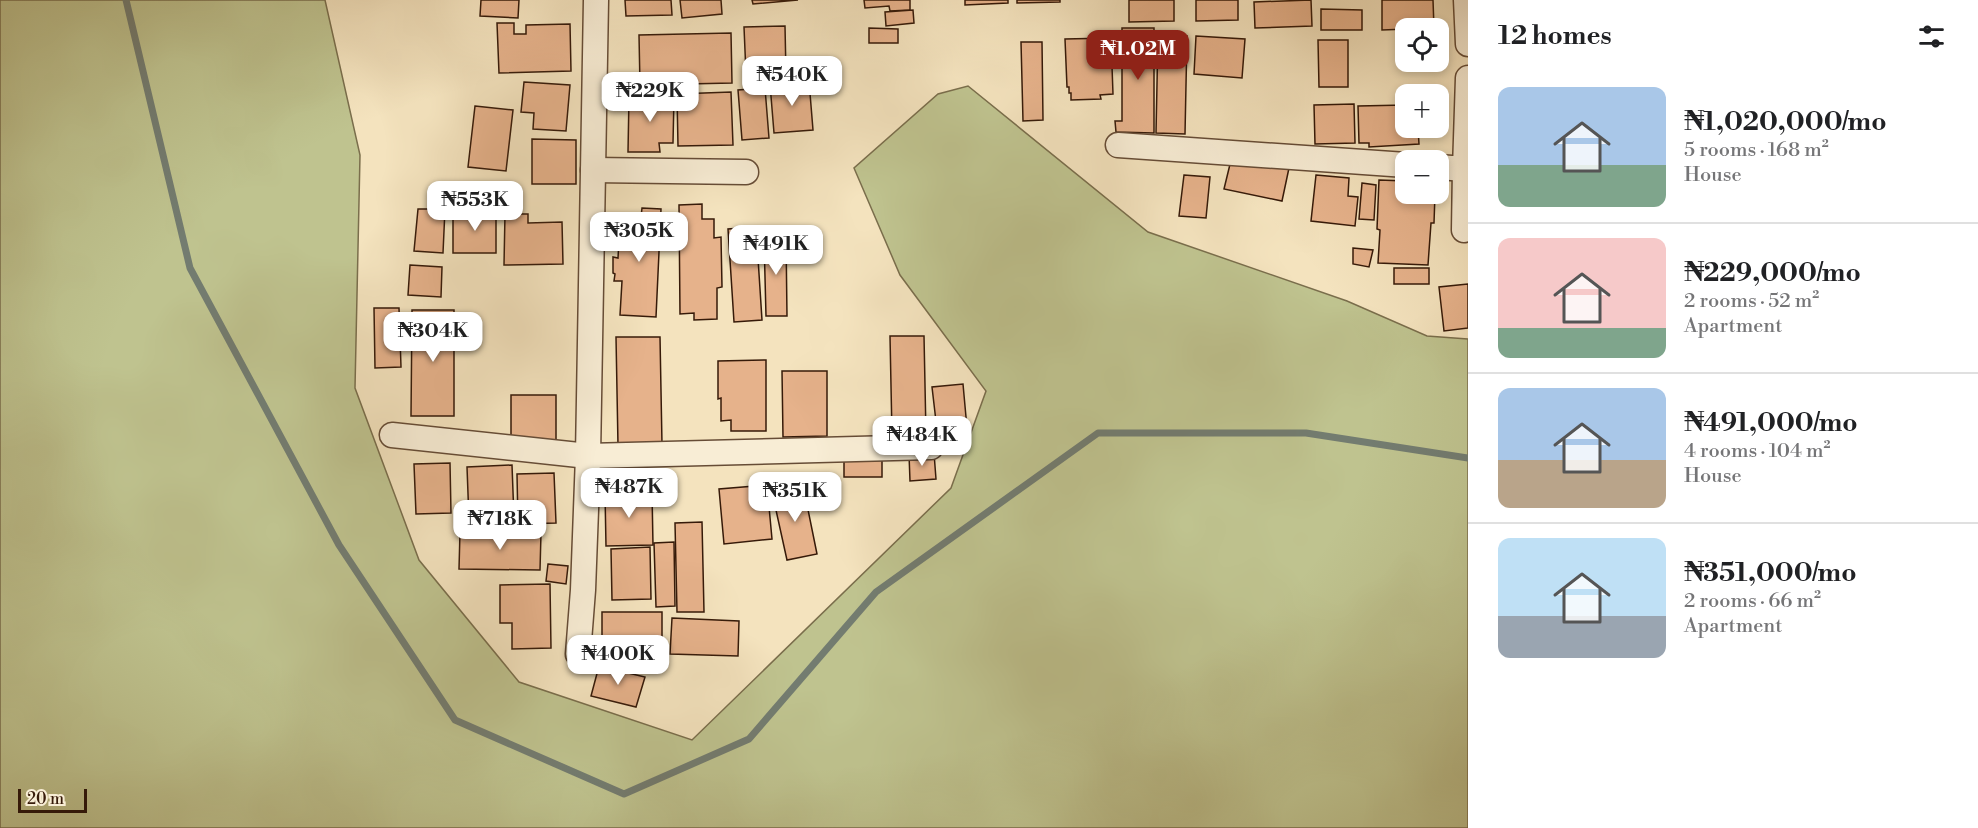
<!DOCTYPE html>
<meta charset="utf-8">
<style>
body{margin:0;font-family:"Libre Bodoni",serif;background:#f2f2f2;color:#202124;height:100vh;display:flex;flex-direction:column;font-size:22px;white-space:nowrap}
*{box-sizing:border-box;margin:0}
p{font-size:20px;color:#757577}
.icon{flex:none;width:33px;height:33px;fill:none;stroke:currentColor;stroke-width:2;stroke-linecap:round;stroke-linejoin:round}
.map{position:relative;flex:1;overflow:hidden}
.panel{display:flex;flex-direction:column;background:#fff;width:510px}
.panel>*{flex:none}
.tools{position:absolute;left:1395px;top:18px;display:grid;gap:12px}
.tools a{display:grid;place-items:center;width:54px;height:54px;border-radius:12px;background:#fff;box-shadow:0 3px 9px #0003;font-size:30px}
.scale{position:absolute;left:18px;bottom:15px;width:69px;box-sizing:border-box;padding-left:6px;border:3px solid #361a09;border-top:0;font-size:16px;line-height:21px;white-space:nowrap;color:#361a09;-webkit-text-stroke:4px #f8edd5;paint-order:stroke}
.price{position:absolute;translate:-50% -51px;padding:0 14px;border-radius:12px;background:#fff;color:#222;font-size:20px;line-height:39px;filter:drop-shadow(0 2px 3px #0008)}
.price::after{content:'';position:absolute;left:50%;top:36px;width:18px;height:14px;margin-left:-9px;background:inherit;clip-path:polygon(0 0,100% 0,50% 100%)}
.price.active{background:#8f2418;color:#fff}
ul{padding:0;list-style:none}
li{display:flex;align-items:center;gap:18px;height:150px;padding:0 30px}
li+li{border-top:2px solid #e0e0e0}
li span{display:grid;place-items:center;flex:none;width:168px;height:120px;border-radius:12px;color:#555}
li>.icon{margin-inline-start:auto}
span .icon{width:72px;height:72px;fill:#fffc;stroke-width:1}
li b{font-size:26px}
h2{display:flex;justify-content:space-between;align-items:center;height:72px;padding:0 30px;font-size:26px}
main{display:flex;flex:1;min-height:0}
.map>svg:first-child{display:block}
</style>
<main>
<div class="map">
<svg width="1468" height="828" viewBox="0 0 1468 828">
<rect width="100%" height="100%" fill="#f4e3be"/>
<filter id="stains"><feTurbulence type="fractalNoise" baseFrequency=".00333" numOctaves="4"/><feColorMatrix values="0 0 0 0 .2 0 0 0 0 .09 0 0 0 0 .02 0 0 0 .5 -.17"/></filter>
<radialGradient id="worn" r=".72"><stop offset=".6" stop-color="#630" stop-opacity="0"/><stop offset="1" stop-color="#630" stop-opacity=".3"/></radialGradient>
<path fill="#bfc38f" stroke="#7a6e4c" stroke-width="1.5" d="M0,0H325L360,155L355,388L419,560L519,682L692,740L951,488L986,391L900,275L854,168L938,94L968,86L1148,232L1347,301L1427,336L1468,339V828H0Z"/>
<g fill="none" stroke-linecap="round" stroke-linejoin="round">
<path stroke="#737c70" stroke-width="7" d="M126,0L190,268L339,545L455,720L624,794L749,739L876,592L1098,433H1306L1468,458"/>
</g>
<g fill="#e6b28b" stroke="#361a09" stroke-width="1.5">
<path d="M481,0H519L518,18L480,16Z"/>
<path d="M625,0H671L672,15L626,16Z"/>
<path d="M680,0H721L722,14L682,18Z"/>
<path d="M752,0H798L753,4Z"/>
<path d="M864,0H910V10L890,11L889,6L865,8Z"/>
<path d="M965,0H1008V3L965,5Z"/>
<path d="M1017,0H1060V2L1017,3Z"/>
<path d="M1129,0H1174V21L1129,22Z"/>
<path d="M1196,0H1238V20L1196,21Z"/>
<path d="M1311,0L1312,26L1255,28L1254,2Z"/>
<path d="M1382,0H1433L1434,28L1382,30Z"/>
<path d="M1321,9L1362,10V30H1321Z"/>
<path d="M913,10L914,23L886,26L885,12Z"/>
<path d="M497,23H514V34H526V25L570,24L571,71L499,73Z"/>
<path d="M785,26L786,74H746L744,27Z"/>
<path d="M869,28L898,29V43H869Z"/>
<path d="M1122,28H1154V133L1116,132L1115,121H1122Z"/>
<path d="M731,33L732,83L640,85L639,35Z"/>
<path d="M1158,35L1187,36L1185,134L1156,133Z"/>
<path d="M1196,36L1245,39L1242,78L1194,74Z"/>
<path d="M1111,38L1113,94L1100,95L1101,99L1071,100V93H1069V87H1067L1065,39Z"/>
<path d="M1318,40H1348V87H1319Z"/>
<path d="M1021,42H1042L1043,120L1023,121Z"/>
<path d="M809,81L813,130L774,133L770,84Z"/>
<path d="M524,82L570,85L566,131L533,129L534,113L521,112Z"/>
<path d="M765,88L769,138L742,140L738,90Z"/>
<path d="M731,92L733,145L678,146L677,94Z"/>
<path d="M629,97H674L673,143H659L660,152H628Z"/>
<path d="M1354,104L1355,143L1315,144L1314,105Z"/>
<path d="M1406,105V128H1418L1419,144L1369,147V143H1359L1358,106Z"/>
<path d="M475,106L513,110L506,171L468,167Z"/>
<path d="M532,139L576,140V184H532Z"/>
<path d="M1232,156L1289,168L1282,201L1224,189Z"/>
<path d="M1184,175L1210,177L1206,218L1179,216Z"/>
<path d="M1316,175L1349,178L1348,196L1358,197L1355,226L1311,221Z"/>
<path d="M1379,180L1406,181V194H1435L1434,223H1431L1428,265L1378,263L1380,230L1377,229Z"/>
<path d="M1362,183L1376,185L1374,220L1359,219Z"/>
<path d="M702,204V219H714V238L721,237L722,287L717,288V319L694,320V313L680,314L679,205Z"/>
<path d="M642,208L661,209L656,317L620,315L622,281H614L615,274L613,273V257L618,258L619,240L613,239L614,226L623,227L624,216L641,217Z"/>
<path d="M418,209H445L443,253L414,251Z"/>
<rect x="453" y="210" width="43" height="43"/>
<path d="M505,214H528V223L562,222L563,264L504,265Z"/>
<path d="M756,227L762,320L734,322L728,229Z"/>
<path d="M786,237L787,316H766L764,238Z"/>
<path d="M1353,248L1373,250L1369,267L1353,264Z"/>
<path d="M410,265L442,267L441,297L408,295Z"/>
<rect x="1394" y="268" width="35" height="16"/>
<path d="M1468,284V328L1444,331L1439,287Z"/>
<path d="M374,308H399L401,367L375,368Z"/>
<path d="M412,310H454V416H411Z"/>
<path d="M890,336H924L926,434L892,435Z"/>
<path d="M616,337H660L662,444L618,445Z"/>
<path d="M766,360V431H731V420L721,421V398L718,399V361Z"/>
<path d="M782,371H827V436L783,437Z"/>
<path d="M963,384L967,428L937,430L932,387Z"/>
<path d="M511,395H556V443L511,444Z"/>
<path d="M934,453L936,479L910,481L909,454Z"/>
<rect x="844" y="459" width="38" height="18"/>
<path d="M450,463L451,513L416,514L414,464Z"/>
<path d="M512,465L514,518L469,520L467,467Z"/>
<path d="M554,473L556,523L518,524L517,474Z"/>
<path d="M767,485L772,539L724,544L719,489Z"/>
<path d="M803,485L817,554L787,560L772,492Z"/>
<path d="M652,492L653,545L606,546L605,493Z"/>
<path d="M702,522L704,612H677L675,523Z"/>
<path d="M460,532L541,533L540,570L459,569Z"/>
<path d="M674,542L675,606L656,607L654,543Z"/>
<path d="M650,547L651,599L612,600L611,549Z"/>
<path d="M548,564L568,566L566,584L546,581Z"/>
<path d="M550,584L551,648L512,649V623H500V585Z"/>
<path d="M602,612H662V652L602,651Z"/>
<path d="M672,618L739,621L738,656L670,654Z"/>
<path d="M599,666L645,677L636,707L591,696Z"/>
</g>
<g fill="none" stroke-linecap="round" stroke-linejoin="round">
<defs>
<g id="minor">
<path d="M1466,0L1468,44"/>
<path d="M1118,145L1406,165"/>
<path d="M1438,167L1465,169L1468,78"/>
<path d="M593,170L746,172"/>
<path d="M1464,230L1465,169"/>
<path d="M392,435L588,456L931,447"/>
<path d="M578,654L583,590L588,456L596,0"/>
</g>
</defs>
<use href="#minor" stroke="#664c36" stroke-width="27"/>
<use href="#minor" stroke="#f8edd5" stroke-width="24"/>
</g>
<rect width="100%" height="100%" filter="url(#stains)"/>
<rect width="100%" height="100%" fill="url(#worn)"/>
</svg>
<div class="tools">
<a><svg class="icon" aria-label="locate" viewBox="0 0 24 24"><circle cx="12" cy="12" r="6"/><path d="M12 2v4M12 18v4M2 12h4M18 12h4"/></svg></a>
<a>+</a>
<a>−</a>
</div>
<div class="scale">20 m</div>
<b class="price active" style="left:1138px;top:81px">₦1.02M</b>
<b class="price" style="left:792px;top:107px">₦540K</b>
<b class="price" style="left:650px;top:123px">₦229K</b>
<b class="price" style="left:475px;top:232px">₦553K</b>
<b class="price" style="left:639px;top:263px">₦305K</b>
<b class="price" style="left:776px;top:276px">₦491K</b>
<b class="price" style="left:433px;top:363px">₦304K</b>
<b class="price" style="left:922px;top:467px">₦484K</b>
<b class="price" style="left:629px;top:519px">₦487K</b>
<b class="price" style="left:795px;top:523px">₦351K</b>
<b class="price" style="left:500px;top:551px">₦718K</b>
<b class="price" style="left:618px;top:686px">₦400K</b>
</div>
<section class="panel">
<h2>12 homes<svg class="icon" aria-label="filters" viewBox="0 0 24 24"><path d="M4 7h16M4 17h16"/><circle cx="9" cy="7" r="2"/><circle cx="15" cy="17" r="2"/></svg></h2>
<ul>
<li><span style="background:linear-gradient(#a9c7e8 65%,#7fa58c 0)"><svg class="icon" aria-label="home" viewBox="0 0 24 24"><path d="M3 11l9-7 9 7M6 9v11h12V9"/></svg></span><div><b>₦1,020,000/mo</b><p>5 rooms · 168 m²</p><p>House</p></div></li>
<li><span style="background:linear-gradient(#f6c9c9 75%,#7fa58c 0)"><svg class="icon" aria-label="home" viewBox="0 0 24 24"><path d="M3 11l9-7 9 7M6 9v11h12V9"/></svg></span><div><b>₦229,000/mo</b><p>2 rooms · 52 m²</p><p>Apartment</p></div></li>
<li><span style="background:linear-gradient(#a9c7e8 60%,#b9a48a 0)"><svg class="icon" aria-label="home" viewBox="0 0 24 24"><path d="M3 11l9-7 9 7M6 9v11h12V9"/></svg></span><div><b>₦491,000/mo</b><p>4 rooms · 104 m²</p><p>House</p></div></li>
<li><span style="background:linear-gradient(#bfe0f5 65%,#9aa5b1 0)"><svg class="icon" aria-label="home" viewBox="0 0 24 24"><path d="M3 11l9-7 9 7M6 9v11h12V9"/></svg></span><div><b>₦351,000/mo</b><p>2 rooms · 66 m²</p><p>Apartment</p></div></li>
</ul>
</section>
</main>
